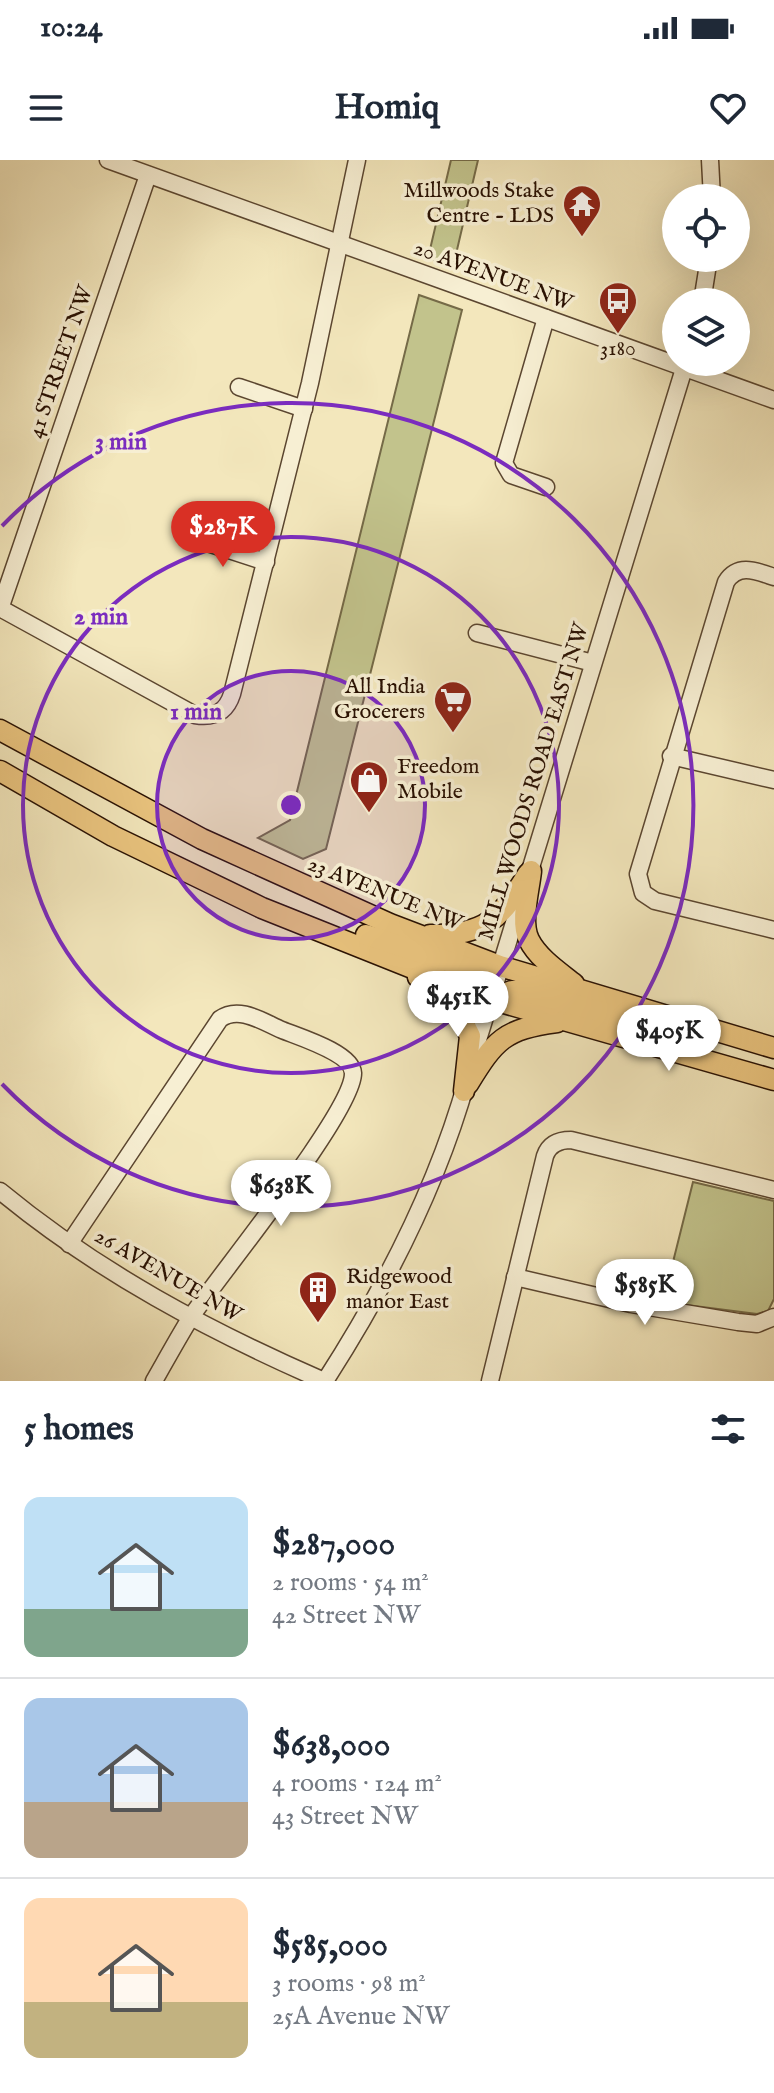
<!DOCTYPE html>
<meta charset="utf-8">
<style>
body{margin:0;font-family:"IM FELL English",serif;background:#f2f2f3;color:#1f2937;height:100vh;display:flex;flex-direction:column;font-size:30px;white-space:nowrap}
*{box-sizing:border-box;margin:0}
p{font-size:26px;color:#747a83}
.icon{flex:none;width:44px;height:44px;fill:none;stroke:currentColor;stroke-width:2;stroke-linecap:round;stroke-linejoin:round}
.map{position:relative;height:1221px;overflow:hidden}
.drawer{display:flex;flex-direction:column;background:#fff;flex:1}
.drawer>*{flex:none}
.buttons{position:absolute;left:662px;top:24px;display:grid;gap:16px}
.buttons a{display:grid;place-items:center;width:88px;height:88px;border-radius:50%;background:#fff;box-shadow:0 8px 32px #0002;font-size:40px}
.price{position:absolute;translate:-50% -68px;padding:0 18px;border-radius:28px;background:#fff;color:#222;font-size:26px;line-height:52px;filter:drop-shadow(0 2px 4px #0008)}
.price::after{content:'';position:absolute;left:50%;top:48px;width:24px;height:18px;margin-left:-12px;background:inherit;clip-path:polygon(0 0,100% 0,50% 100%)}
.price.on{background:#d93025;color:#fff}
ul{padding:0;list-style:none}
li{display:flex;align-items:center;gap:24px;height:200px;padding:0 24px}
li+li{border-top:2px solid #e0e1e3}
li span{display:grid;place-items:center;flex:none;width:224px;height:160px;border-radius:16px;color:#555}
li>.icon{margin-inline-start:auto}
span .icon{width:96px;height:96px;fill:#fffc;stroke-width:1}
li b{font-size:34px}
h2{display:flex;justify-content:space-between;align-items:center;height:96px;padding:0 24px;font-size:34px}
.status{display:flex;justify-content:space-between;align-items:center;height:56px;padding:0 40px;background:#fff;direction:ltr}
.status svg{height:22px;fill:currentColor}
header{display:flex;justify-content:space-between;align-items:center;height:104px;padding:0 24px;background:#fff;font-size:36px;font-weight:700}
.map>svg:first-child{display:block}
</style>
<div class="status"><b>10:24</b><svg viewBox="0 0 49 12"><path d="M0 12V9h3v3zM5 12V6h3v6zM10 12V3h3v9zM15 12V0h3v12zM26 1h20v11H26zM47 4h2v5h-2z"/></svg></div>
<header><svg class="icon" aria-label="menu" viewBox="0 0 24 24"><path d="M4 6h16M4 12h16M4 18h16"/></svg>Homiq<svg class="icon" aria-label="heart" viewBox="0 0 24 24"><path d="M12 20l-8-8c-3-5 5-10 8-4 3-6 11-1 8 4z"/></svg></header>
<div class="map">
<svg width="774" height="1221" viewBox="0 0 774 1221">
<rect width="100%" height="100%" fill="#f3e7bc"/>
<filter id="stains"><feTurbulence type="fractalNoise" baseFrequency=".0025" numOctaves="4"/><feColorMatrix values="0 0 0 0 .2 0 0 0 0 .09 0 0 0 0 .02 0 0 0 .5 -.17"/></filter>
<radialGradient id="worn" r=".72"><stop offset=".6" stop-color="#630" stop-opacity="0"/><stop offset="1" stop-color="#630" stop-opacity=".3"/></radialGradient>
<g fill="#c2c38c" stroke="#756a47" stroke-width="2">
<path d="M451,0H478L453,107L428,98Z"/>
<path d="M419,135L462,150L326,689L303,699L258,678L290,660Z"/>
<path d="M693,1022L774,1041V1139L768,1151L757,1154L663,1142Z"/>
</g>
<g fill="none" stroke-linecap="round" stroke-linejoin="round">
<defs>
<g id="minor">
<path d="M108,0L774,240"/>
<path d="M710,0L712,38"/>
<path d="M702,142L709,98"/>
<path d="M239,227L304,249"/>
<path d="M546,327L511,315L504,303L546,158"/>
<path d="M192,378L266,402"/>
<path d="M774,417C756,411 738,403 726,422L638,714L643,733L655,741L774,770"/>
<path d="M0,448L195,555C214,558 226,553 232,534L310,223L357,0"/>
<path d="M0,449L148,15"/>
<path d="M477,473L593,503"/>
<path d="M671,596L774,620"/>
<path d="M474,893L686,202"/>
<path d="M296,1014L313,1025"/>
<path d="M0,1031C98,1112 209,1171 324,1221"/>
<path d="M69,1084L220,859C239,845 263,862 282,870C299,877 352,893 353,913C354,951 219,1115 191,1157C178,1178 166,1200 154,1221"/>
<path d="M515,1117L631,1144L738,1162L757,1164L774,1157"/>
<path d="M325,1221C385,1128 437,1027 467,920"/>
<path d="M490,1221L545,996C549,984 559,980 571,980L774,1030"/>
</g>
<g id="major">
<path d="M0,570L202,679L390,764L500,806L774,888"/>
<path d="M0,611L113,676L262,748L490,839L774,920"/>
<path d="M531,711C529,731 520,762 529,780C538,798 559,812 574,824"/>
<path d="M366,775L475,810L488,809"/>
<path d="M430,775C486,775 500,759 528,714"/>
<path d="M418,817L454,844L470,876L464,931"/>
<path d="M490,839L512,831H523L632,860"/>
<path d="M468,924C495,880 504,869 557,862"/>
</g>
</defs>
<use href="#minor" stroke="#5b4630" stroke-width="19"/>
<use href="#major" stroke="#281002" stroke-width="23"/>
<use href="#minor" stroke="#f7efd3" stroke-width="16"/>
<use href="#major" stroke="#eac47e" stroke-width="20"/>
</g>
<circle cx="291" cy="645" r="134" fill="#7b2cbf" fill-opacity=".12"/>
<g fill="none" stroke="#7b2cbf" stroke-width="4">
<circle cx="291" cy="645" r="134"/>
<circle cx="291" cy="645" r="268"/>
<path d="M2 366A402 402 0 1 1 2 924"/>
</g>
<defs>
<symbol id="temple-pin" viewBox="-11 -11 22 30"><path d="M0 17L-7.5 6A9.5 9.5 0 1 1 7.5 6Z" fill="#8f2418" stroke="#f7efd3"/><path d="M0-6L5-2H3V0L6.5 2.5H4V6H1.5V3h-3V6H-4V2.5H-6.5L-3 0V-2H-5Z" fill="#fff"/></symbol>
<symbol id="bus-pin" viewBox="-11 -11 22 30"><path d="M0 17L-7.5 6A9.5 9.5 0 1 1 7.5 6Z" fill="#8f2418" stroke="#f7efd3"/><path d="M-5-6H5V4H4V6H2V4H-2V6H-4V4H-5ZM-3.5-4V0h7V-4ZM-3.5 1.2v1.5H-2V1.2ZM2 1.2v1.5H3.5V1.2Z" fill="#fff"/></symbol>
<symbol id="supermarket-pin" viewBox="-11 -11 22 30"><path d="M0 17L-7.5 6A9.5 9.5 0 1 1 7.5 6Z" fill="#8f2418" stroke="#f7efd3"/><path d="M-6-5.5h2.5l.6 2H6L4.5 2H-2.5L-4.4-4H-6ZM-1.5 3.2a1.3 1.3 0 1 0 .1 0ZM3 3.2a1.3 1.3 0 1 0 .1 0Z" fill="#fff"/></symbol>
<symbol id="shop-pin" viewBox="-11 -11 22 30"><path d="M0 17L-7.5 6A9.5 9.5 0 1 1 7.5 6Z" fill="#8f2418" stroke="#f7efd3"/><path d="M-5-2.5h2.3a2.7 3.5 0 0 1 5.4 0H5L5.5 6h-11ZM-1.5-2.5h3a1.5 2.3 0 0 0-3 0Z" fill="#fff"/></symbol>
<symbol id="building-pin" viewBox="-11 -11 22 30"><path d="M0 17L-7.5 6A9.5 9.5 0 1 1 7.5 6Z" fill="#8f2418" stroke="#f7efd3"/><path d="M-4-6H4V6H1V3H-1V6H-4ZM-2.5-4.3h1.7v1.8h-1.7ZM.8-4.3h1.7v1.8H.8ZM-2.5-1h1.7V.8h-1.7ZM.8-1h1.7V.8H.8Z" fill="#fff"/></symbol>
</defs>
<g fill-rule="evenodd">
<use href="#temple-pin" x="560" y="22" width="44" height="60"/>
<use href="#bus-pin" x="596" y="119" width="44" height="60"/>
<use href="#supermarket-pin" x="431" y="518" width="44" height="60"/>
<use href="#shop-pin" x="347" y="598" width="44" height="60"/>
<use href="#building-pin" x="296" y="1108" width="44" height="60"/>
</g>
<g text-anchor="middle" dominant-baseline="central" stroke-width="7" stroke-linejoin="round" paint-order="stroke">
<g font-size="22" fill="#281002" stroke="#f7efd3" text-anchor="end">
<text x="554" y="31">Millwoods Stake<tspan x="554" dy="25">Centre - LDS</tspan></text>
<text x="618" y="189" text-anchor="middle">3180</text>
<text x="425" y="527">All India<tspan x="425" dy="25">Grocerers</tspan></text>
<text x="397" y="607" text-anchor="start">Freedom<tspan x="397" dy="25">Mobile</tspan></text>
<text x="346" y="1117" text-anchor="start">Ridgewood<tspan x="346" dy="25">manor East</tspan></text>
</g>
<g font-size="22" fill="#281002" stroke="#f7efd3">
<text transform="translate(493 116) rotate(20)">20 AVENUE NW</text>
<text transform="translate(61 202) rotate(-71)">41 STREET NW</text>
<text transform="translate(534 622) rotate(-73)">MILL WOODS ROAD EAST NW</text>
<text transform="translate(385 734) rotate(22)">23 AVENUE NW</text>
<text transform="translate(168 1116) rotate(30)">26 AVENUE NW</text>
</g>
</g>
<circle cx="291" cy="645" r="12" fill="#7b2cbf" stroke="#f7efd3" stroke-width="4"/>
<g font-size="24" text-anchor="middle" font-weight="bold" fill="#7b2cbf" stroke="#f7efd3" stroke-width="7" stroke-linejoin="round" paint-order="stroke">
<text x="121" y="289">3 min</text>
<text x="101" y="464">2 min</text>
<text x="196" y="559">1 min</text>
</g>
<rect width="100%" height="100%" filter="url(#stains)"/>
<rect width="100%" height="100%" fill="url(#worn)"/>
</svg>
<div class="buttons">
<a><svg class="icon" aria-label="locate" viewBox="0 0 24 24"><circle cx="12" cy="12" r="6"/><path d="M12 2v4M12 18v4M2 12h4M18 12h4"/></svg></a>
<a><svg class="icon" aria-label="layers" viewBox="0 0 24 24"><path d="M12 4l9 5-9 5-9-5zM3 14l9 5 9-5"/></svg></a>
</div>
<b class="price on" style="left:223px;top:409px">$287K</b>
<b class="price" style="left:458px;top:879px">$451K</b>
<b class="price" style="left:669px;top:913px">$405K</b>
<b class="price" style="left:281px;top:1068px">$638K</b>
<b class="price" style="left:645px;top:1167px">$585K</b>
</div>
<section class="drawer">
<h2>5 homes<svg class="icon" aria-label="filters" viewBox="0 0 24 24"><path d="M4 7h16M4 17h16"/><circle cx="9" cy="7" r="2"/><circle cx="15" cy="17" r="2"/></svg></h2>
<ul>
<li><span style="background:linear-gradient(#bfe0f5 70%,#7fa58c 0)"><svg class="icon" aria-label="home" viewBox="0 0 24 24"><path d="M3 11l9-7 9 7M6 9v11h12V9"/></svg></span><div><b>$287,000</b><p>2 rooms · 54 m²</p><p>42 Street NW</p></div></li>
<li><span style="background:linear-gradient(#a9c7e8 65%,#b9a48a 0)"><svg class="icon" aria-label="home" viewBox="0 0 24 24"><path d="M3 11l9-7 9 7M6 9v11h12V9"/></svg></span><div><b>$638,000</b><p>4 rooms · 124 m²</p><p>43 Street NW</p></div></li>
<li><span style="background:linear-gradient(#ffd9b3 65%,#c2b280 0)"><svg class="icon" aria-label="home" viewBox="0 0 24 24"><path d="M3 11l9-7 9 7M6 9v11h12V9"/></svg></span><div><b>$585,000</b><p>3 rooms · 98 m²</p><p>25A Avenue NW</p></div></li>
</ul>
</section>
